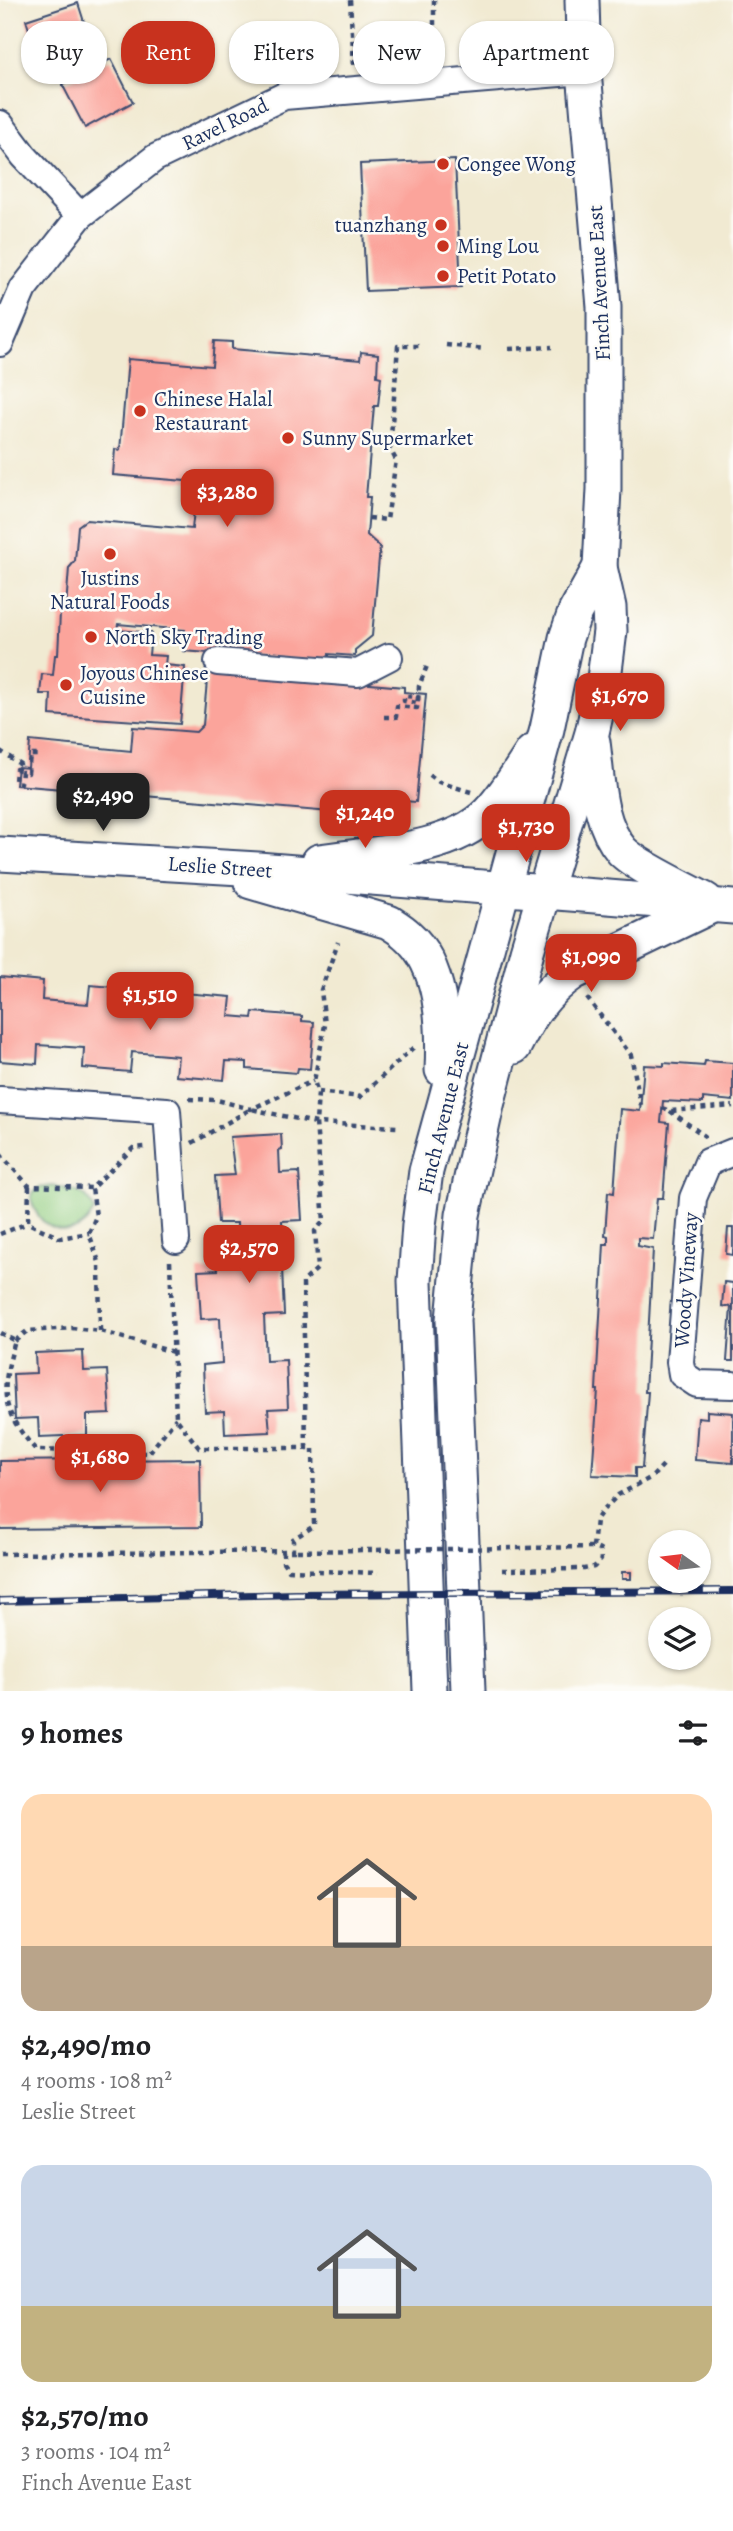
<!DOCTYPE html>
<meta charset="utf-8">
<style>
body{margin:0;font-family:Alegreya,serif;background:#f2f2f2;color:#202124;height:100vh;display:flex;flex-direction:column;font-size:26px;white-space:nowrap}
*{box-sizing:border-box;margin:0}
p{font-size:23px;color:#757577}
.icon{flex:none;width:38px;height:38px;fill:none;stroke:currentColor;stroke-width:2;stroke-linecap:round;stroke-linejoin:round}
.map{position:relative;height:1691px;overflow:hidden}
.side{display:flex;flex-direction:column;background:#fff;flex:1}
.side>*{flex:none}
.top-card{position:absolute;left:21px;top:21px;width:691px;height:63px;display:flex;gap:14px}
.needle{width:46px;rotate:284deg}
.tools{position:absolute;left:648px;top:1530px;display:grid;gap:14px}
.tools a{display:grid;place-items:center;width:63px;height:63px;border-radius:50%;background:#fff;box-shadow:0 2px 5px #0004;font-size:35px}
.price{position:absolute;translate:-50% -60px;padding:0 16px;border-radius:14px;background:#c8321e;color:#fff;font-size:23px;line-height:46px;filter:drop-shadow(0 2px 4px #0008)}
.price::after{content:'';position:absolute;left:50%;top:42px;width:21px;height:16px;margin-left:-10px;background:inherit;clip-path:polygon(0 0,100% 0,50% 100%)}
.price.on{background:#222;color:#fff}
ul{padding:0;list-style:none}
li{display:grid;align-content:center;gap:14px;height:371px;padding:0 21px}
li span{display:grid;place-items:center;height:217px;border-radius:21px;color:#555}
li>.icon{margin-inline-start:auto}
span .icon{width:126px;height:126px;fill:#fffc;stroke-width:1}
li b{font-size:30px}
h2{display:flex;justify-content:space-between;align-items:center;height:84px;padding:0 21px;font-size:30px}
.chip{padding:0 24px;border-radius:28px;background:#fff;box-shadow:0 2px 5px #0004;font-size:24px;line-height:63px}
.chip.on{background:#c8321e;color:#fff}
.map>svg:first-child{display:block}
</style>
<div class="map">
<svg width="733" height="1691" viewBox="0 0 733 1691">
<rect width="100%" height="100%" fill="#fdfcf7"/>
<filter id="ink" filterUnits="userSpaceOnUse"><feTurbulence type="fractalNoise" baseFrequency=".0143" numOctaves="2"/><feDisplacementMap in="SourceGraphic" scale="14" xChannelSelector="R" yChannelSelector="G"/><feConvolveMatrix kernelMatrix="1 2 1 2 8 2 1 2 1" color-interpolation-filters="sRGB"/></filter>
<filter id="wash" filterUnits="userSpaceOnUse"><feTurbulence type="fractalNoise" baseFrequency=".00686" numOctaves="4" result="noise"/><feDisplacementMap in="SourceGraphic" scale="28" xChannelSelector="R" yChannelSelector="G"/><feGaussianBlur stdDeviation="1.57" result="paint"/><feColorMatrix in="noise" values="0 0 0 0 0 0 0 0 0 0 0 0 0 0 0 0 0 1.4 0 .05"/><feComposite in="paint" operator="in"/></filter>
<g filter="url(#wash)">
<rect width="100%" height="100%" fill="#f1ead2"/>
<path fill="#92cd81" stroke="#567e70" stroke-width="2" d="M53,1186C71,1190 89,1190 94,1211C91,1215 88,1221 84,1224C62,1243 33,1221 31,1196L38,1188Z"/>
<g id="blocks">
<g fill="#fba49b">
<path d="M78,3L93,50L41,67L26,20Z"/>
<path d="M111,59L133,102L85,128L62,84Z"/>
<path d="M455,160L461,287L366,291L360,164Z"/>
<path d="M214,341L232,342V349L360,360L361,352L378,354L377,376L381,377L378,406H374L366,497H370L367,535L380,547L372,636L355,650V656L329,654V662L183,651L185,630L118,624L117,630L151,633L149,655L166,656L165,665L185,667L180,724L50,715L51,694H40L42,674L53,675L55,655H58L60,613L66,607L69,568L75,561L78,526L86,520L192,529L197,482L113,475L115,449L120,450L128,359L212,366Z"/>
<path d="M208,670L404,687V692L426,694L416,802L390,800L389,817L16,785L18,767L28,768L30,741L131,751L133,727L196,732L203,725Z"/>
<path d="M0,977L43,981L42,1000L88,1004L90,985L137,989L136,1009L182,1012L184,993L231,997L229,1016L252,1018L253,1012L302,1016V1021L314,1022L310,1069L298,1068L297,1073L247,1069V1062L226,1061L224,1080L176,1076L178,1056L132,1052L130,1072L83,1068L84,1048L38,1045L37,1064L0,1061Z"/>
<path d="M705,1061L733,1063V1101L703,1098V1103L663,1101L661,1122L669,1123L663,1198H657L653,1239L638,1238V1246L653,1249L645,1392H648L642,1468H635V1477L592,1475L598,1390H596L604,1244H608V1236L605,1235L608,1192L614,1193L620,1109L640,1111L644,1065L664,1066V1063L704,1066Z"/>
<path d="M281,1134L282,1149L279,1150L280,1173L299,1172L302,1220L282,1221L283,1244L261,1245L262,1268L282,1267L284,1315L264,1316L266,1361L286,1360L288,1408L268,1409L270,1432L225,1434L224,1411L205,1412L203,1365L222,1363L220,1318L201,1319L198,1271L218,1270L216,1247L238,1246L237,1223H218L215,1176L235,1175L230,1137Z"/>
<path d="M728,1228H733V1255L726,1254Z"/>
<path d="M724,1282L733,1283V1361H727L731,1307L722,1306Z"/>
<path d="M83,1351L84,1371L107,1370L110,1414L87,1415V1435L39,1437L38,1418L15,1419L13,1374L36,1373L35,1353Z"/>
<path d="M707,1411L733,1413V1463L695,1460L698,1417L707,1418Z"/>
<path d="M200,1459L201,1527L0,1529V1461Z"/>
<rect x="622" y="1572" width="9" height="7"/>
</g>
</g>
</g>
<g filter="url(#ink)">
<use href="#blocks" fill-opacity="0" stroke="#3b4b6f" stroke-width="2"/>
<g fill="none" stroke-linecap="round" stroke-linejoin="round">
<defs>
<g id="minor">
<path d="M0,124L24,156L80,216"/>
<path d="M0,343L23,289L80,216L155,158L284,96L584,71"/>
<path d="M218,662L358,673L389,657"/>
<path d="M0,1100L167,1111L176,1240"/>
<path d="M733,1152L708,1162L693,1198L680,1362L682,1374L697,1384L733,1385"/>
</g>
<g id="major">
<path d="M593,742C598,778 597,822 622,851C635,865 687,890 706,900"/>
<path d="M0,854L258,869L733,907"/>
<path d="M319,861C370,853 450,852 488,813C505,795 519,772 532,752"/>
<path d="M251,882L389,922C395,926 402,930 407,935C443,966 444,1027 442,1070"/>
<path d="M514,1047C529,1017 545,992 573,973L712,906"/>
<path d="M430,1691L415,1281L419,1225L426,1171L547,729L566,638L575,612L600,567"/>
<path d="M468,1691L453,1320L463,1215L487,1105L527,951L592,733L604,679L610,631L609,607L600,567L604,489V307L584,71L582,0"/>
</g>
</defs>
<use href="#minor" stroke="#3b4b6f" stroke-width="30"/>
<use href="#major" stroke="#3b4b6f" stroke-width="37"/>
<g stroke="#3b4b6f" stroke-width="4.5" stroke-dasharray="5 5" stroke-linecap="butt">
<path d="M350,0L354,66"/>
<path d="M434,0V45"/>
<path d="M446,345L485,349"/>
<path d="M509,349L552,347"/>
<path d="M369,518L387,520L396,460L390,449L398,346H421"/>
<path d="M384,717H396L397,706L417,708L418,697L404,696V701L418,703L419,686L427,666"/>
<path d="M0,751L20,764V770L16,769L15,782L21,783L22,772L28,773L30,755H40"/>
<path d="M430,775L439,782L471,792"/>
<path d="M587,998L631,1055L641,1105"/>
<path d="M318,1092L360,1097L415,1046"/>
<path d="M189,1099L217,1100L251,1109L313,1081"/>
<path d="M662,1108L670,1111L733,1106"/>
<path d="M670,1111L706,1137"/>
<path d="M192,1143L251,1109L316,1123L398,1127"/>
<path d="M0,1154L29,1186L92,1188"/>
<path d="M29,1186L28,1223L60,1238L89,1233"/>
<path d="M0,1234L28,1223"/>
<path d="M170,1261L176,1418L199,1448H313L314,1526L293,1539V1551"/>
<path d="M100,1331L99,1262L89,1233L96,1216L92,1188L133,1148L145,1147"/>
<path d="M0,1333L15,1341C0,1393 0,1409 36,1450L149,1453L176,1418"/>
<path d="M15,1341L27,1331L72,1328L100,1331L173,1352"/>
<path d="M306,1448L303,1282L318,1268L315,1231L324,1221L316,1123L318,1093L314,1081L325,1025L321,990L338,942"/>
<path d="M283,1551V1562L289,1570L378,1573"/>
<path d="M0,1554L297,1551"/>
<path d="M502,1570L584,1569L594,1567L601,1560L600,1550L593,1547L596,1520L603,1510L618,1495L652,1477L666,1462"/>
</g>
<use href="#minor" stroke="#fff" stroke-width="26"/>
<use href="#major" stroke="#fff" stroke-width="33"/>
<defs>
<path id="rail" d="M0,1601L296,1594L733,1591"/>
</defs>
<use href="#rail" stroke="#1b2f5e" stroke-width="8"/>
<use href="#rail" stroke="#fdfcf7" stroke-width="5" stroke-dasharray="16" stroke-linecap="butt"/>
<path stroke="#3b4b6f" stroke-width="4.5" stroke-dasharray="5 5" stroke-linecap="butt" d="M297,1551L593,1547"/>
</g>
</g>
<g fill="#c8321e" stroke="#fdfcf7" stroke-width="2.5">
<circle cx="443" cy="164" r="7"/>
<circle cx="441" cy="225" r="7"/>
<circle cx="443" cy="246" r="7"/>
<circle cx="443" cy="276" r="7"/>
<circle cx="140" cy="411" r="7"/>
<circle cx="288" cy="438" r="7"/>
<circle cx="110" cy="554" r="7"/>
<circle cx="91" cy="637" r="7"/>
<circle cx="66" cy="685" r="7"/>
</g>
<g text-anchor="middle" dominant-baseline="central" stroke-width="5" stroke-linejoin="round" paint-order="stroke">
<g font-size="21" fill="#1b2f5e" stroke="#fdfcf7">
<text transform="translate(225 124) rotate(-26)">Ravel Road</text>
<text transform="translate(599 283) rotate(-93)">Finch Avenue East</text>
<text transform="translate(220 867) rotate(4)">Leslie Street</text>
<text transform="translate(443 1118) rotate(-76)">Finch Avenue East</text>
<text transform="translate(686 1280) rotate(-86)">Woody Vineway</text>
</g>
<g font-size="21" fill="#1b2f5e" stroke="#fdfcf7" text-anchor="start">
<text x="457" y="164">Congee Wong</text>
<text x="427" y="225" text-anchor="end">tuanzhang</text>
<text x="457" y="246">Ming Lou</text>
<text x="457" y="276">Petit Potato</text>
<text x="154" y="399">Chinese Halal<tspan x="154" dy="24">Restaurant</tspan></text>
<text x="302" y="438">Sunny Supermarket</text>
<text x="110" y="578" text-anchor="middle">Justins<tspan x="110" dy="24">Natural Foods</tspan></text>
<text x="105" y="637">North Sky Trading</text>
<text x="80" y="673">Joyous Chinese<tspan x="80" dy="24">Cuisine</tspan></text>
</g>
</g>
</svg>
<div class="tools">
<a><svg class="needle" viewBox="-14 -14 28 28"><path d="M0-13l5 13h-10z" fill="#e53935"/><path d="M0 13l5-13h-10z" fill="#757577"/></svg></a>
<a><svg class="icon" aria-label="layers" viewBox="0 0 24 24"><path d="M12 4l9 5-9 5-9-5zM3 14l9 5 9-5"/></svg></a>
</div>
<b class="price" style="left:227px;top:529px">$3,280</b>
<b class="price" style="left:620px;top:733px">$1,670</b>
<b class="price on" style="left:103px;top:833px">$2,490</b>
<b class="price" style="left:365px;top:850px">$1,240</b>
<b class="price" style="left:526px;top:864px">$1,730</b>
<b class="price" style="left:591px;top:994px">$1,090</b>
<b class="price" style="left:150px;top:1032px">$1,510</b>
<b class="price" style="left:249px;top:1285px">$2,570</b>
<b class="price" style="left:100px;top:1494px">$1,680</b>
<div class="top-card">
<a class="chip">Buy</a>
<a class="chip on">Rent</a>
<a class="chip">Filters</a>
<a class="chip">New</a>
<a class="chip">Apartment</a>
</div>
</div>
<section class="side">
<h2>9 homes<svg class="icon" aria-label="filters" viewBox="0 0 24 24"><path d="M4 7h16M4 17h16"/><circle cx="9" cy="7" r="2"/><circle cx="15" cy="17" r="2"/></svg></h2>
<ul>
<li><span style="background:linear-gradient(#ffd9b3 70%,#b9a48a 0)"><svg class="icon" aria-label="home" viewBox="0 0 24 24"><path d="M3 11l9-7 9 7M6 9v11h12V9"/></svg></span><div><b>$2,490/mo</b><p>4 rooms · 108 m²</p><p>Leslie Street</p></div></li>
<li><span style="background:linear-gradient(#c9d6e8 65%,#c2b280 0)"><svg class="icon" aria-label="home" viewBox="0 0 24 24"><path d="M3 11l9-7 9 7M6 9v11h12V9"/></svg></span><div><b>$2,570/mo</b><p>3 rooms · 104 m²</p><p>Finch Avenue East</p></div></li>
</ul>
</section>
